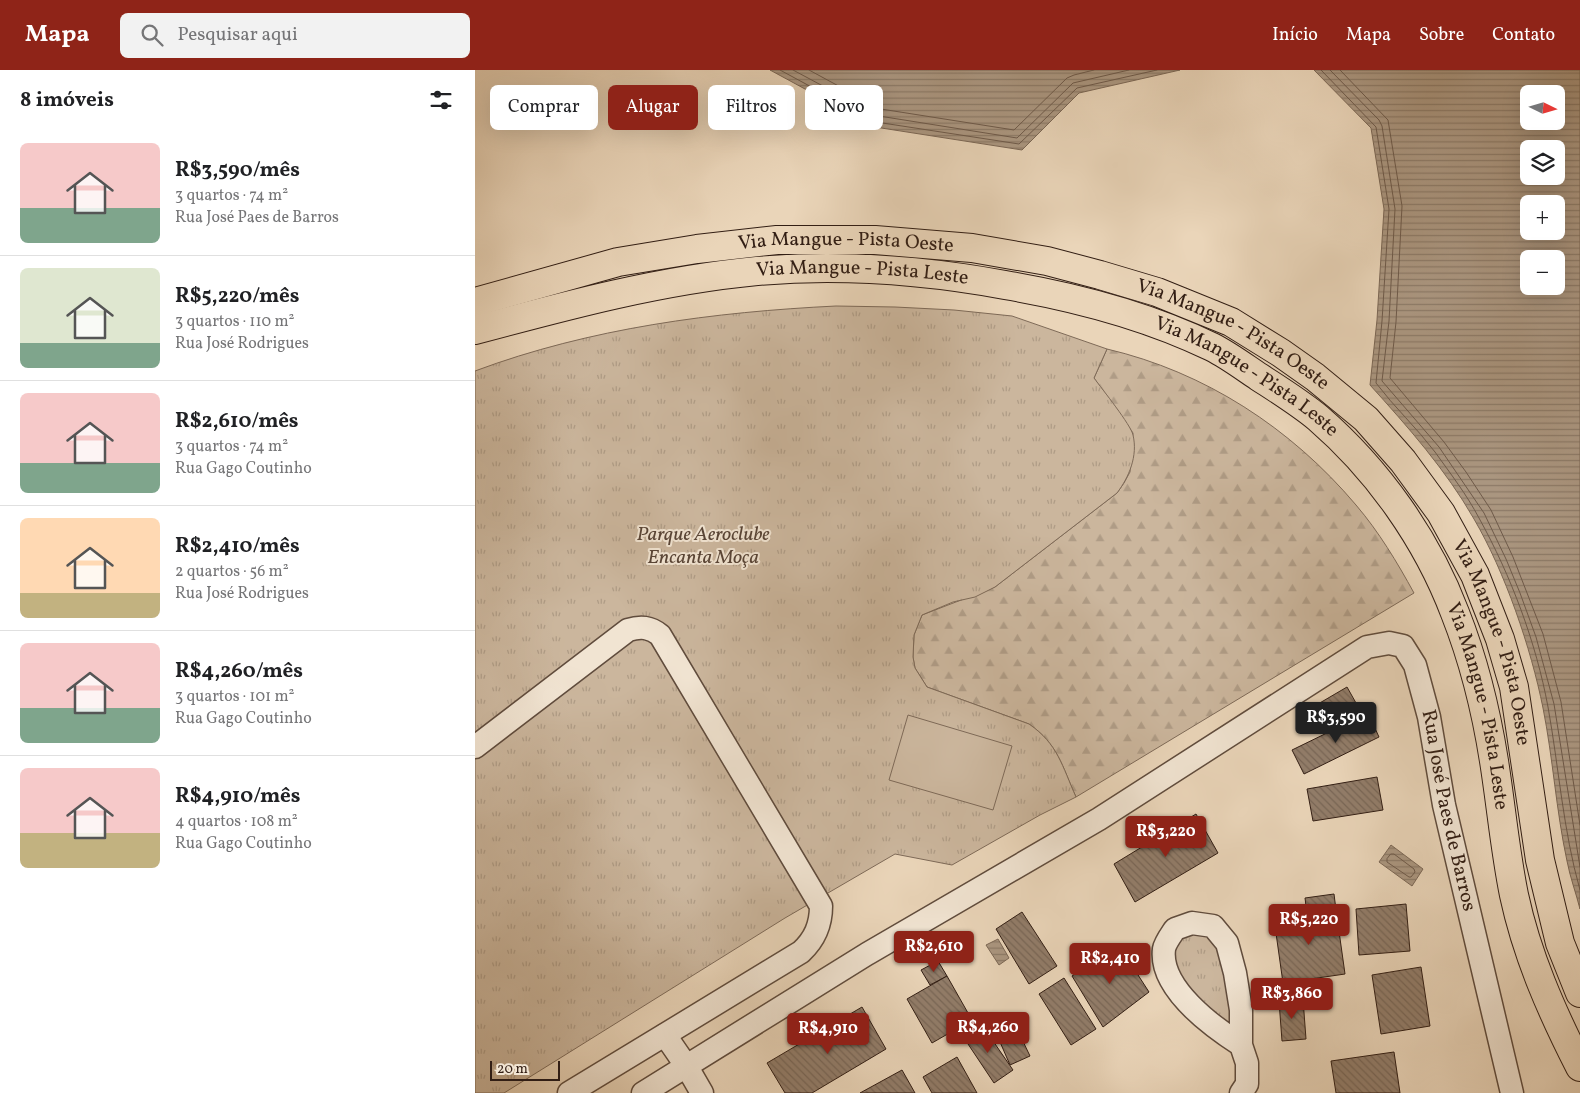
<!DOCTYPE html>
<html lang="pt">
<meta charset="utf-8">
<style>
body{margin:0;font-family:Vollkorn,serif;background:#f2f2f2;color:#202124;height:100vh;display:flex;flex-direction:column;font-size:19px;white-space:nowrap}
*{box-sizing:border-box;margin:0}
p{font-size:16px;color:#757577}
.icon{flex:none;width:28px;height:28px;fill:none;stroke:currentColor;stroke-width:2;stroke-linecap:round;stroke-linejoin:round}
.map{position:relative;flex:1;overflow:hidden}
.panel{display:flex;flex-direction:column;background:#fff;width:475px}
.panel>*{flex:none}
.guide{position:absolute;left:15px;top:15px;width:475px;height:45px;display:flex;gap:10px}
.needle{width:32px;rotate:95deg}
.controls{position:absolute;left:1045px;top:15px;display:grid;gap:10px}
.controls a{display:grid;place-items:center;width:45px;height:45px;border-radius:8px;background:#fff;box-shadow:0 5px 20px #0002;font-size:25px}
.scale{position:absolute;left:15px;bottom:12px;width:70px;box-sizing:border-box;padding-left:5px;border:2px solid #321e14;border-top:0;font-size:14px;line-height:18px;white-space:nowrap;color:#321e14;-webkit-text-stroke:4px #f1e4d2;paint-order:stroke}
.price{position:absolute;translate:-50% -42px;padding:0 11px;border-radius:5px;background:#8f2418;color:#fff;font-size:16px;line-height:32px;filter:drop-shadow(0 1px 2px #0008)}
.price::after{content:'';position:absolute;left:50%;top:30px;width:15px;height:11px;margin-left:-8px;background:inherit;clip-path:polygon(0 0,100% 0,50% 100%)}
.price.active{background:#222;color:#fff}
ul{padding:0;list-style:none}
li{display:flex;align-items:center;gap:15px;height:125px;padding:0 20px}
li+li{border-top:1px solid #e0e0e0}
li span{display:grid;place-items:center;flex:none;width:140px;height:100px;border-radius:8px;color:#555}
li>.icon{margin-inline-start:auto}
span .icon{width:60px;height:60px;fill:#fffc;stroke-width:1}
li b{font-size:21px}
h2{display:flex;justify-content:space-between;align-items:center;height:60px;padding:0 20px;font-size:21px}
.tag{padding:0 18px;border-radius:8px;background:#fff;box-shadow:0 5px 20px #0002;font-size:18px;line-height:45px}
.tag.active{background:#8f2418;color:#fff}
header{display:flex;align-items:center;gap:30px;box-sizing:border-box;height:70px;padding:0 25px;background:#8f2418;color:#fff}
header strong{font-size:24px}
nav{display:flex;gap:28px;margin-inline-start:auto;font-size:18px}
.search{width:350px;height:45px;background:#f2f2f2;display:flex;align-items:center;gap:12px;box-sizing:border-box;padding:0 18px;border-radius:8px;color:#757577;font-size:19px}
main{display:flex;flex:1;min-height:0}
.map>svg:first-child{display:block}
</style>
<header>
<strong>Mapa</strong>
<div class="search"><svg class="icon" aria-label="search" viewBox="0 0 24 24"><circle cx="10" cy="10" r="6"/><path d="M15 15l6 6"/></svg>Pesquisar aqui</div>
<nav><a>Início</a><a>Mapa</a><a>Sobre</a><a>Contato</a></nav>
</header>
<main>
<section class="panel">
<h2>8 imóveis<svg class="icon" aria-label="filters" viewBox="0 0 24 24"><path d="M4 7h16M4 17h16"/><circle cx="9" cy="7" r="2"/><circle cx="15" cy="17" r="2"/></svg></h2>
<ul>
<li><span style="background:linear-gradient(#f6c9c9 65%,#7fa58c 0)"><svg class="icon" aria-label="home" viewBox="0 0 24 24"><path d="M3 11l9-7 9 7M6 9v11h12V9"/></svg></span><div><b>R$3,590/mês</b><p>3 quartos · 74 m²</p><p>Rua José Paes de Barros</p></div></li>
<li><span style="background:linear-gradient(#dfe7d0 75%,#7fa58c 0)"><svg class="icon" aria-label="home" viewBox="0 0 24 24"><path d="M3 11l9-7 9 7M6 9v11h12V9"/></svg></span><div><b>R$5,220/mês</b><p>3 quartos · 110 m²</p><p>Rua José Rodrigues</p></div></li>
<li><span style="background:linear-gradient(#f6c9c9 70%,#7fa58c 0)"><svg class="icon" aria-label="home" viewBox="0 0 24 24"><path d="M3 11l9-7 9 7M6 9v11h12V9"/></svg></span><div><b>R$2,610/mês</b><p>3 quartos · 74 m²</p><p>Rua Gago Coutinho</p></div></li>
<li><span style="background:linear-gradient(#ffd9b3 75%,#c2b280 0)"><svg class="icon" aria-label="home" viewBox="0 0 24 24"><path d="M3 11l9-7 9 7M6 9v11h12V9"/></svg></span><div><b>R$2,410/mês</b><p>2 quartos · 56 m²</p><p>Rua José Rodrigues</p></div></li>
<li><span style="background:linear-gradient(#f6c9c9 65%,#7fa58c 0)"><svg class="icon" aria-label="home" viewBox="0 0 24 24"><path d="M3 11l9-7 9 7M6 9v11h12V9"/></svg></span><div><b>R$4,260/mês</b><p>3 quartos · 101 m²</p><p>Rua Gago Coutinho</p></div></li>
<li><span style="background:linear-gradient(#f6c9c9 65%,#c2b280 0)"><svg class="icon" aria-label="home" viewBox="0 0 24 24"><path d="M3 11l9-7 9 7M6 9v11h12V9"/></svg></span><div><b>R$4,910/mês</b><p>4 quartos · 108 m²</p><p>Rua Gago Coutinho</p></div></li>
</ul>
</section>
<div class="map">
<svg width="1105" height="1023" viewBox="0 0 1105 1023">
<defs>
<pattern id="forest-firs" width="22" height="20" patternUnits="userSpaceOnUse" patternTransform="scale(1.25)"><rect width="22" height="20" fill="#cbb69d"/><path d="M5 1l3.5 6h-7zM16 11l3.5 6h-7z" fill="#af9c86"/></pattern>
<pattern id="park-tufts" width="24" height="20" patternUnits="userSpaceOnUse" patternTransform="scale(1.25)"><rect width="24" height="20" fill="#cbb69d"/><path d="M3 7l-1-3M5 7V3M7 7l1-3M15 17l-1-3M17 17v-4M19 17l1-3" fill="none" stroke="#af9c86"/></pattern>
<pattern id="water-rules" width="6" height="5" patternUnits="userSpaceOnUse" patternTransform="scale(1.25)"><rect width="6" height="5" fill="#ab9781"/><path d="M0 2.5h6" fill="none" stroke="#8c7b68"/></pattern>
<pattern id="building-back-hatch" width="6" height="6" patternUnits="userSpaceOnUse" patternTransform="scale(1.25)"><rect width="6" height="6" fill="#927d6a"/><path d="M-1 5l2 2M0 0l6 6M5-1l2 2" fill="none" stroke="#786656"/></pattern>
</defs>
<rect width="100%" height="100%" fill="#ead5b9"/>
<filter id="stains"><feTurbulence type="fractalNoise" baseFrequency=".004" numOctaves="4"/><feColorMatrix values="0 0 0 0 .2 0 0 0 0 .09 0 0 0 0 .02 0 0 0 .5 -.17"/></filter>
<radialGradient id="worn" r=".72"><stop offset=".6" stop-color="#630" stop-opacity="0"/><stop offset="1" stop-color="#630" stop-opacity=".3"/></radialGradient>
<path fill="url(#forest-firs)" stroke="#7e6a58" d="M632,279C730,302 816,358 881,435C904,462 922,492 939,523L601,727C587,696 583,674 554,654L452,617L440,598L438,587L439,565L447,545L520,517L642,423L649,413L655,402L658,363L619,308Z"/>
<g fill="url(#park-tufts)" stroke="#7e6a58">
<path d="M361,236L420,237L479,240L537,246L632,279L619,308C627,319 656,355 658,365C663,386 654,407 642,423L520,517L500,527L478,532L447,545L439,565L438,587L440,598L452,617L554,654C583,674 587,696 601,727L565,745L477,795L420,784L310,848L29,1023H0V301C115,258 239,242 361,236Z"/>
<path d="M719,858L747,875L759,966L702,909L692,879Z"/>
</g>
<path fill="#cbb69d" stroke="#7e6a58" d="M433,645L537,676L518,740L414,710Z"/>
<g fill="url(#water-rules)" stroke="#7b6755" fill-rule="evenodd">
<path d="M295,0H705L604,23L547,80L400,57Z"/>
<path d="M839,0H1105V839C1101,823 1095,807 1092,791C1081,740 1078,688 1068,638C1056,578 1030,502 999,449C971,400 933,357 895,315L902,250L909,139L896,58ZM1054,24H1081V51H1054ZM1054,79H1081V106H1054ZM1054,134H1081V161H1054ZM1054,189H1081V216H1054Z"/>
<path d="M916,775L948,799L937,816L904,792Z"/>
<path d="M523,869L534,888L524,895L511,875Z"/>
</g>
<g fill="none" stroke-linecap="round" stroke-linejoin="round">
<g stroke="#6e5a4a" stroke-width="1">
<path d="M305,0L401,52L544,74L602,18L682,0"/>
<path d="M318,0L404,46L542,68L598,13L654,0"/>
<path d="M334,0L406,39L539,60L592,8L599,5L619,0"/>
<path d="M846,0L901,57L914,139L907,251L901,313C919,337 942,358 960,382C975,403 992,425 1004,448C1036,506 1061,572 1073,637C1084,698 1088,760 1105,820"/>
<path d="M855,0L904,50L907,56L920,139L914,251L907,311L964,377L1009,443L1031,489L1045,523L1061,567L1079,634L1105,797"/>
<path d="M865,0L913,50L927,136L921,252L915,308L969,372L991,402L1016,440L1038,487L1068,564L1086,632L1105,755"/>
<path d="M916,784H919L939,799L940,802L936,807H934L912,792V789Z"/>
</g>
</g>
<g fill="url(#building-back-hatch)" stroke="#321e14">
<path d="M872,617L881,633L853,650L843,634Z"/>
<path d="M893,643L904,667L829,704L817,680Z"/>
<path d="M902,707L908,740L838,751L832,719Z"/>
<path d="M721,744L743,783L660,832L639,794Z"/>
<path d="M859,824L861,840L832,844L830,828Z"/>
<path d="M931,834L935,881L884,885L881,839Z"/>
<path d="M861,840L870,904L808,913L799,849Z"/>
<path d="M547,842L582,896L554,914L521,859Z"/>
<path d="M643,874L674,922L628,957L597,906Z"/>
<path d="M463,891L472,906L455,915L446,900Z"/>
<path d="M946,897L955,956L906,964L897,905Z"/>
<path d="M472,906L497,950L457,973L432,929Z"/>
<path d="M589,908L621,959L596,975L564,924Z"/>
<path d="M828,929L831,969L807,971L804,931Z"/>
<path d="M387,937L411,979L337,1023H310L292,993Z"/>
<path d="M507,955L538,1000L519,1013L489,968Z"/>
<path d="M544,963L555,986L535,995L525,972Z"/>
<path d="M919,982L925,1023H861L856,991Z"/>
<path d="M482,987L502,1023H457L448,1007Z"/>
<path d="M427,1000L440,1023H385Z"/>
</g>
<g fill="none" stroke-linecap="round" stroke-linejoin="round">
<defs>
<g id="minor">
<path d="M0,677L153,560C166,556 175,557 185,565L346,836C346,855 340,869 326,882L94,1023"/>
<path d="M190,965L212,997L227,1023"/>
<path id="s1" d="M168,1023L392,884L624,749L892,577L914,573L928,576L940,595L954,647L969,735L1037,1023"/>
<path d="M766,1023L772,1014V993L766,975V940L760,903L752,873L738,856L717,853L700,859C696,865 690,873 689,879C684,918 738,957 766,975"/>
</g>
<g id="primary">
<path id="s2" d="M0,232L143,192L222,179L302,170H400L497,178L572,191L625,205L682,222L756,252L806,283L840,307L891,349L928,391L966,443L1000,505L1025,569L1039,617L1065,790L1085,873L1105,923"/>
<path id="s3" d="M0,260C93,235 186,210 282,201C365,194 448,200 530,215C601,227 671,245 737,277C753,285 769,297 784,307C804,320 825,333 843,348C903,400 952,469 980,543C999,591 1011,640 1019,691C1026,735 1030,781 1039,825C1052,886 1077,942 1105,997"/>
</g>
</defs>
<use href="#minor" stroke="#604c3d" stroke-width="25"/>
<use href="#primary" stroke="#321e14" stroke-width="30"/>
<use href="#minor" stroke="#f1e4d2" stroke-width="22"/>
<use href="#primary" stroke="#ead5b9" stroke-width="28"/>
</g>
<g text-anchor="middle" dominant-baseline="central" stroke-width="4" stroke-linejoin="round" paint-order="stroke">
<g font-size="20" fill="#321e14" stroke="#f1e4d2">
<text stroke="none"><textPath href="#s2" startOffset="378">Via Mangue - Pista Oeste</textPath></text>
<text stroke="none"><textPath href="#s3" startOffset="394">Via Mangue - Pista Leste</textPath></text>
<text stroke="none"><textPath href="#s2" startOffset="782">Via Mangue - Pista Oeste</textPath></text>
<text stroke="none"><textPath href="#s3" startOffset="799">Via Mangue - Pista Leste</textPath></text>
<text stroke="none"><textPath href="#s2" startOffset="1202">Via Mangue - Pista Oeste</textPath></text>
<text stroke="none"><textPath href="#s3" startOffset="1219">Via Mangue - Pista Leste</textPath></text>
<text stroke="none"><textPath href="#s1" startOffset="1059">Rua José Paes de Barros</textPath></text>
</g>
<g font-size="20" font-style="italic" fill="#584436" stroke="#f1e4d2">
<text x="228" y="465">Parque Aeroclube<tspan x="228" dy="23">Encanta Moça</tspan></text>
</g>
</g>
<rect width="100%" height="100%" filter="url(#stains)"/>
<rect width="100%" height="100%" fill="url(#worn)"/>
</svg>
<div class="controls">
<a><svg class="needle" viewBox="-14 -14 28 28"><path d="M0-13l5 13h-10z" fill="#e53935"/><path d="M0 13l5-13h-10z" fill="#757577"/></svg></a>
<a><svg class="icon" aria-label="layers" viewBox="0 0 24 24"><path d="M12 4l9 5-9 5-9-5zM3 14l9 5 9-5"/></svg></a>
<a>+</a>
<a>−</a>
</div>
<div class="scale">20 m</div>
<b class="price active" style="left:861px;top:674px">R$3,590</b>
<b class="price" style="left:691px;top:788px">R$3,220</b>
<b class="price" style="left:834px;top:876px">R$5,220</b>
<b class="price" style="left:459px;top:903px">R$2,610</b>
<b class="price" style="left:635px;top:915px">R$2,410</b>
<b class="price" style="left:817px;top:950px">R$3,860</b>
<b class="price" style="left:513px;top:984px">R$4,260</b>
<b class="price" style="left:353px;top:985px">R$4,910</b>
<div class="guide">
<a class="tag">Comprar</a>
<a class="tag active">Alugar</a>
<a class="tag">Filtros</a>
<a class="tag">Novo</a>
</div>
</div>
</main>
